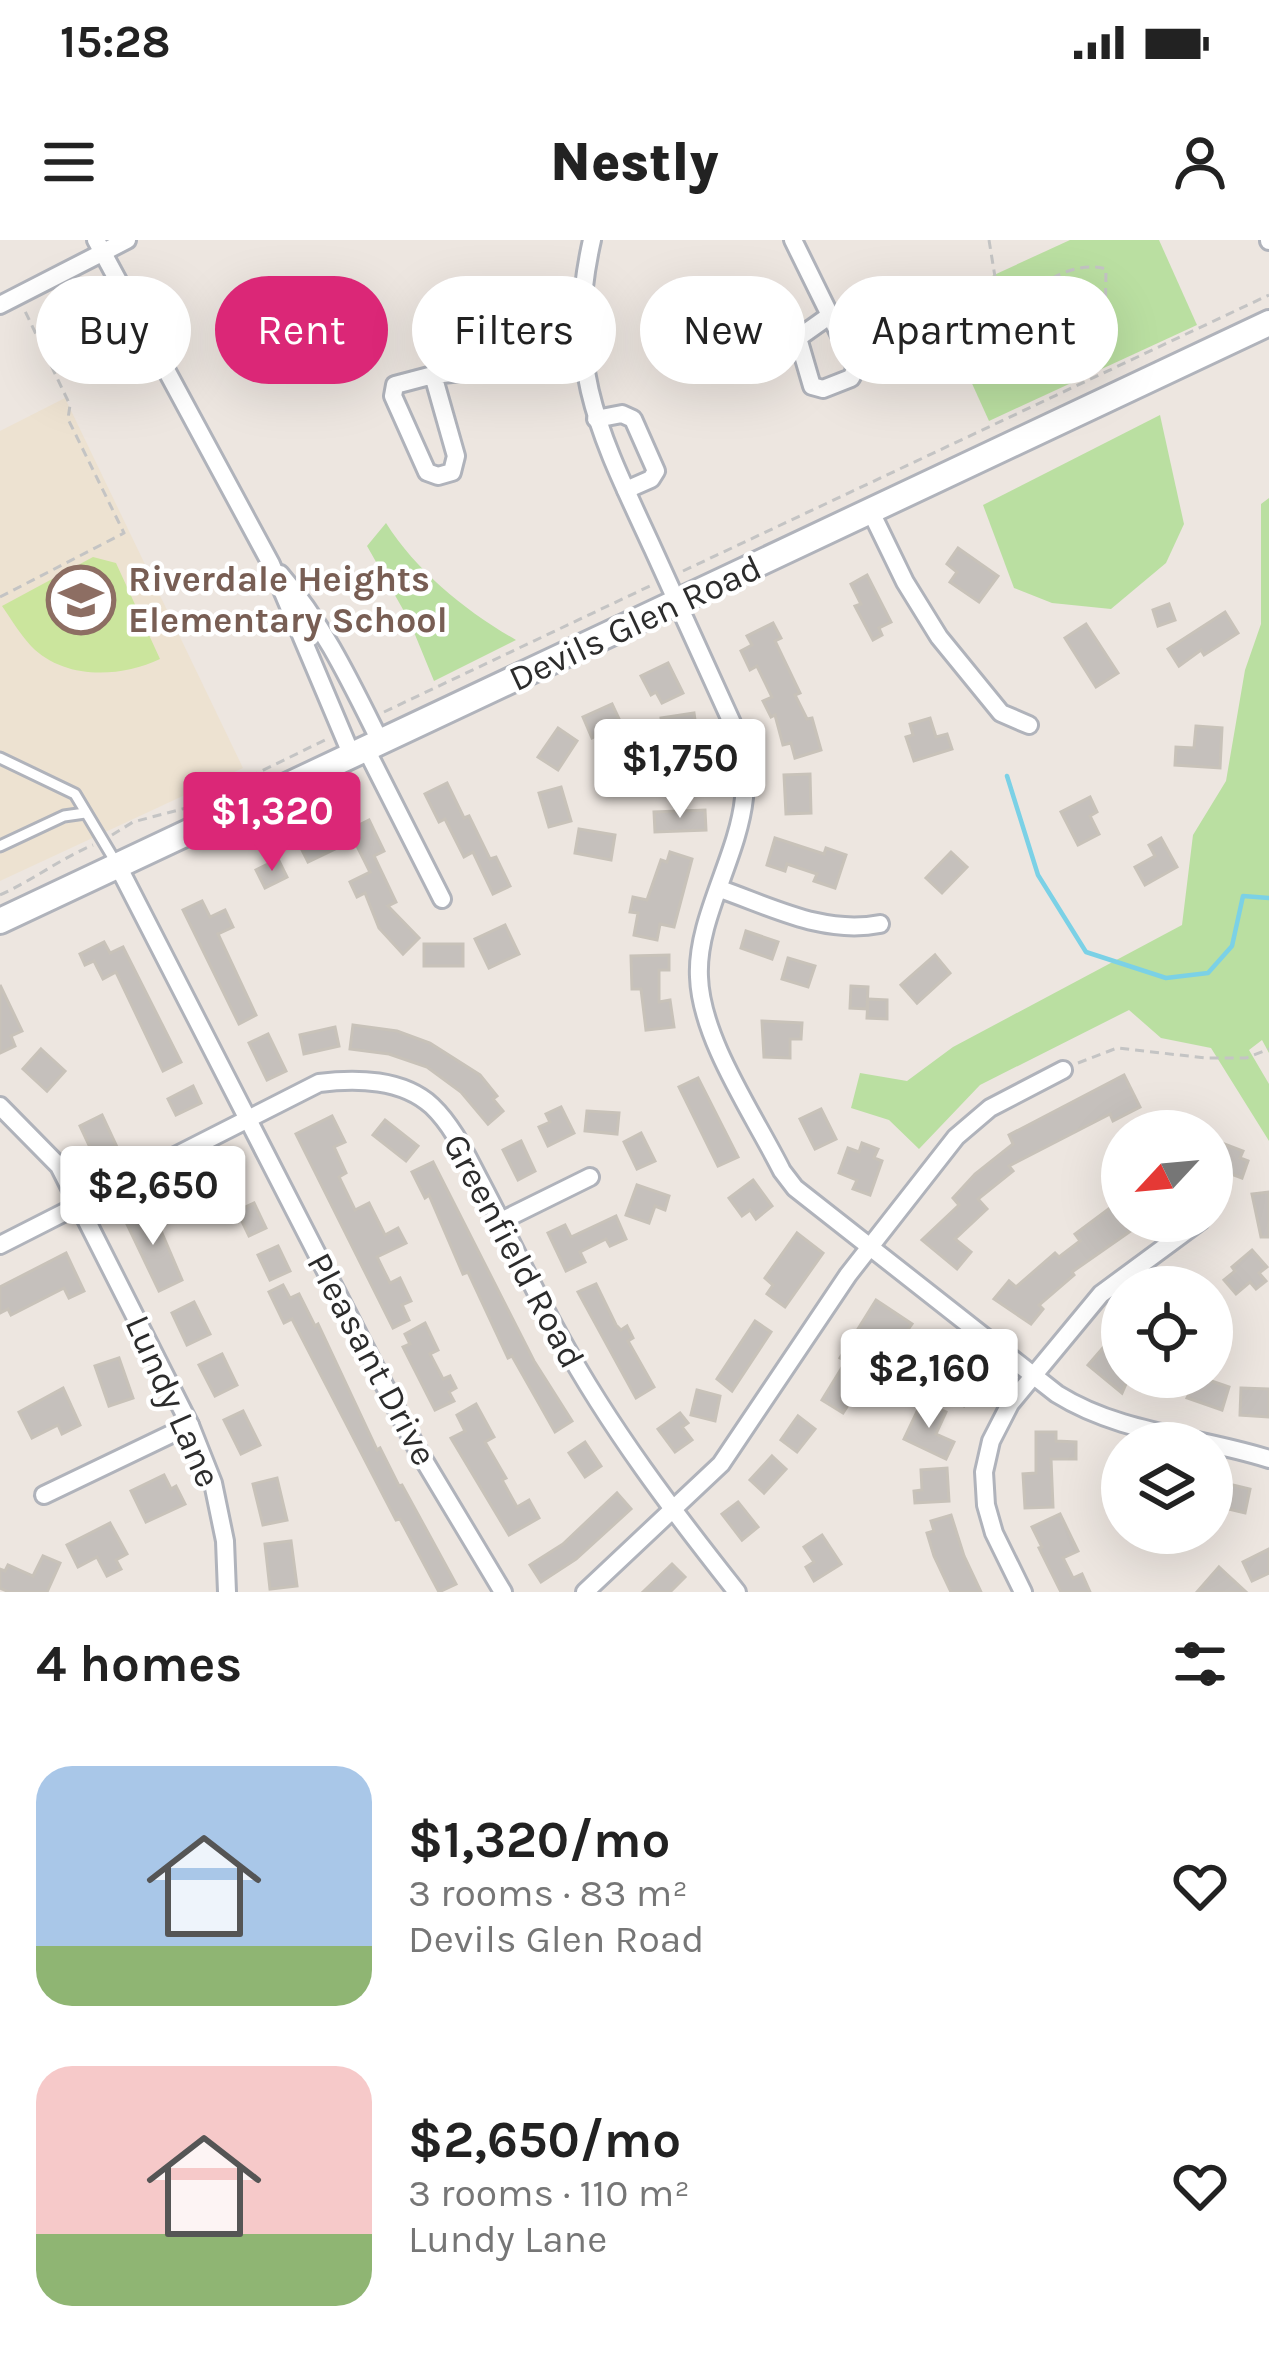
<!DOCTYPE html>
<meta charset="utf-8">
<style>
body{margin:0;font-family:Karla,sans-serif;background:#f6f6f6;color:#222;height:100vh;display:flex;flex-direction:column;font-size:45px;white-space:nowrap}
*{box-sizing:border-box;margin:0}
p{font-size:39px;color:#767676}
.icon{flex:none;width:66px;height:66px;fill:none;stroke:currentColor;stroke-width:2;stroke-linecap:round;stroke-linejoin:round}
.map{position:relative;height:1352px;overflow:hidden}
.sheet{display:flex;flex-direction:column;background:#fff;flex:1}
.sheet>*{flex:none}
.top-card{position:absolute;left:36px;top:36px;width:1197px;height:108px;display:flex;gap:24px}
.needle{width:78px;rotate:244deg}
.controls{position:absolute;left:1101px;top:870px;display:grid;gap:24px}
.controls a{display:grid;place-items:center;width:132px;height:132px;border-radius:50%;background:#fff;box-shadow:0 12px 48px #0002;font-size:60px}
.price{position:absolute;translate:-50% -102px;padding:0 27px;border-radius:12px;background:#fff;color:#222;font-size:39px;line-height:78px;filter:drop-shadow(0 3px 6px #0008)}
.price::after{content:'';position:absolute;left:50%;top:72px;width:36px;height:27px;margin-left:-18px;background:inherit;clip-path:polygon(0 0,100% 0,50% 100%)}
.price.active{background:#db2777;color:#fff}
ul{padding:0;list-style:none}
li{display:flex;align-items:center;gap:36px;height:300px;padding:0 36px}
li span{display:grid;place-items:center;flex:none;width:336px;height:240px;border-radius:36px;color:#555}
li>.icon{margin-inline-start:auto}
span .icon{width:144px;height:144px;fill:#fffc;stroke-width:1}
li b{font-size:51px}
h2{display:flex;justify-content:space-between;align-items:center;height:144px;padding:0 36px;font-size:51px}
.chip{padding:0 42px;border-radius:54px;background:#fff;box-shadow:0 12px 48px #0002;font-size:42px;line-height:108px}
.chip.active{background:#db2777;color:#fff}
.status{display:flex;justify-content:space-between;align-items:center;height:84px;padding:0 60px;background:#fff;direction:ltr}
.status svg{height:33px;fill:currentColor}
header{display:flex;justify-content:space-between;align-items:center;height:156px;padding:0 36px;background:#fff;font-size:54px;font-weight:800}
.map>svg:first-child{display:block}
</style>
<div class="status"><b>15:28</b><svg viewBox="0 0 49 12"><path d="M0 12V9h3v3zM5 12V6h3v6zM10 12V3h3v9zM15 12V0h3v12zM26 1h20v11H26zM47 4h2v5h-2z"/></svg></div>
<header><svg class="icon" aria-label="menu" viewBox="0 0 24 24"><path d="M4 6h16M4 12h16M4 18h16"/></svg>Nestly<svg class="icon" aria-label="person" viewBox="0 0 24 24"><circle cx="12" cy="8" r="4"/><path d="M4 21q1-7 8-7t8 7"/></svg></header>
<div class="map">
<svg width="1269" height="1352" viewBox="0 0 1269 1352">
<rect width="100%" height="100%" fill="#ede6e0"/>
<path fill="#ede2d1" d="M65,158L243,528L0,641V191Z"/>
<g fill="#badfa1">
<path d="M1070,0H1159L1197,85L989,181L935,62Z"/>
<path d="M1160,175L1184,284L1166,323L1111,369L1052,363L1014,348L983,265Z"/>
<path d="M1269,258V813L1262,800L1249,810L1269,844V901L1211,808L1161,798L1129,770L980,845L919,909L889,880L851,868L860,833L907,841L953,807L1182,685L1193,595L1226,541L1245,430L1261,384V264Z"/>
<path d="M386,283C417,332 467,372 516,400L434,441L409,380L367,306Z"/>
</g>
<path fill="#cbe59d" d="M93,317L116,323L160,419C120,438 64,440 31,406C20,394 11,379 2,366Z"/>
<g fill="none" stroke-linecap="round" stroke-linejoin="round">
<path stroke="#7bd1e6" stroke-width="4.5" d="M1007,536L1038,635L1086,712L1166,738L1208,733L1232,706L1243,656L1269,658"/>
</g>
<g fill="#c5c0bc" stroke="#c8c2b9" stroke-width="3">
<path d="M958,308L998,336L979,362L950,342L957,332L947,324Z"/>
<path d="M867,335L891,382L879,388L882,395L873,400L855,366L861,364L851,344Z"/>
<path d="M1169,364L1175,380L1158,386L1153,370Z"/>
<path d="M1225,372L1238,393L1204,415L1201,410L1179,426L1168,409Z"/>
<path d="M773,383L781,398L775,401L800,453L795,455L807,479L812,478L821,510L795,518L791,503L783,505L775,475L771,477L763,461L772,457L757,426L750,430L741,411L752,405L747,396Z"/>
<path d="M1086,384L1118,433L1096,447L1065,398Z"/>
<path d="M668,423L683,453L662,463L656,452L651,455L641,436Z"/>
<path d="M612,464L621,483L592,498L583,477Z"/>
<path d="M694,473L697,494L664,499L661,478Z"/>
<path d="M930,478L936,497L947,494L952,509L914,521L906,497L913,495L910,484Z"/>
<path d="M1196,486L1222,488L1220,528L1175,525L1176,507L1194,508Z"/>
<path d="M558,488L577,501L558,530L538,517Z"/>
<path d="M810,534L811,573L786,574L784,535Z"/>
<path d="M447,543L464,578L469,576L490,619L496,617L510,646L493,654L473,612L464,617L445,579L439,582L425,554Z"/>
<path d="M561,547L571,581L549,587L539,553Z"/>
<path d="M1090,557L1097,572L1090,576L1099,594L1078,605L1061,572Z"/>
<path d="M705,570L706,590L655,592L654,572Z"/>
<path d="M369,580L384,611L374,616L396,662L388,666L419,698L403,714L379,688L365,653L357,657L350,642L370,632L354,600L308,622L298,602L330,587L335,597Z"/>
<path d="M579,589L615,595L611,620L575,613Z"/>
<path d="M775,598L824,614L826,608L846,615L835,648L814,641L817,634L787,624L785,631L767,625Z"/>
<path d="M1161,598L1177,627L1145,645L1135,627L1155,616L1149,605Z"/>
<path d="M670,612L692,619L674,687L660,684L657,700L634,695L638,673L630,672L633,657L647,660L661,620L667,622Z"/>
<path d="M951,612L967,627L942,653L926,638Z"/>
<path d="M278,619L287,637L265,648L256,630Z"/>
<path d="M202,661L210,677L225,670L233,687L218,694L256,775L239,784L183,670Z"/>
<path d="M505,685L519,714L489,728L475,699Z"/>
<path d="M746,691L778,702L772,719L741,708Z"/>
<path d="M104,702L110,713L123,707L181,822L163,831L116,732L103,739L94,721L85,725L80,714Z"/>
<rect x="424" y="704" width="39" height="22"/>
<path d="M669,715V730H659V762L670,760L674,787L646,790L641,749H632L631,716Z"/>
<path d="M935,715L950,733L917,763L901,745Z"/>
<path d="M788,718L815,726L808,747L782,739Z"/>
<path d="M0,745L22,791L11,796L15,806L0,813Z"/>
<path d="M851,746L868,747L867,769L850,768Z"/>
<path d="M868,759L887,760V779L867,778Z"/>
<path d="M762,781L802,783L801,799H790V818L764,817Z"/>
<path d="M353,785L397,791L430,803L480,835L497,856L493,859L503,871L488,884L461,852L427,827L389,814L350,809Z"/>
<path d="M335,787L339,806L304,814L300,795Z"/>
<path d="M268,794L286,831L267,840L249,803Z"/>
<path d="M41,809L65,831L47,851L23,829Z"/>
<path d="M1124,835L1140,867L1113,881L1110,874L1009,926L1013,931L978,959L987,969L955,999L971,1012L957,1029L922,1000L959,965L953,958L975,934L1013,904L1009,895Z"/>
<path d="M698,838L738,917L718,926L679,847Z"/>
<path d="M193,846L201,863L176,875L168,859Z"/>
<path d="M561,867L574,893L548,906L539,887L550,882L546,874Z"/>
<path d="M821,869L836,899L815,909L800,879Z"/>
<path d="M587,871L619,873L617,894L585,891Z"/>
<path d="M102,875L117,907L95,918L80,886Z"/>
<path d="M332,876L345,902L334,907L346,933L339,937L355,970L369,963L385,995L398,988L406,1003L377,1017L390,1043L400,1038L411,1061L402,1065L409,1080L393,1088L296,894Z"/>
<path d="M385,880L418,906L406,921L373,895Z"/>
<path d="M641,893L655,921L637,929L624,902Z"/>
<path d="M521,901L535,931L518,940L503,910Z"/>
<path d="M1219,902L1243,911L1240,918L1248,921L1242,938L1212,927V909L1216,910Z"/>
<path d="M862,903L878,909L874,918L882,921L870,955L853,949L857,940L839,933L848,908L859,912Z"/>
<path d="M433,922L534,1121L572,1181L555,1192L512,1116L508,1118L468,1032L463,1034L429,955L425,958L412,932Z"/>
<path d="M233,924L242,942L216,955L207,936Z"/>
<path d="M753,940L772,966L756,979L750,970L742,976L729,958Z"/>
<path d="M637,945L669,956L665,970L655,966L649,983L626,975Z"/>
<path d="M1269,952V997H1261L1252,954Z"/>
<path d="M1122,959V981H1145L1072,1032L1074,1035L1039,1065L1043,1069L1031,1084L994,1059L1009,1041L1016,1047L1055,1013L1059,1017L1080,1001L1075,994Z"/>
<path d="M254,963L266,988L249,996L237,971Z"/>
<path d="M150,965L182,1040L159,1051L124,978Z"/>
<path d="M616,976L626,999L610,1006L606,999L580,1012L585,1022L566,1031L548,993L565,985L571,997Z"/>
<path d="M797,993L823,1013L785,1067L767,1054L773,1045L765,1038Z"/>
<path d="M278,1006L290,1031L270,1040L258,1015Z"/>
<path d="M1252,1010L1267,1027L1259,1033L1266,1041L1256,1049L1250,1042L1236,1054L1224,1040L1235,1031L1232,1027Z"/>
<path d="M66,1013L84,1051L69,1058L64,1048L11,1075L8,1069L0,1073V1047Z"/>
<path d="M596,1044L616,1085L621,1090L627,1086L633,1098L628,1101L654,1147L636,1158L578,1052Z"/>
<path d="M283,1045L290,1058L299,1054L315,1086L318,1084L377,1210L380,1208L399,1246L402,1245L456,1344L439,1352L400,1279L396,1280L292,1079L284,1083L269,1052Z"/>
<path d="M876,1060L912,1084L900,1101L885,1091L852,1140L861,1145L843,1173L822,1160L846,1121L840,1118Z"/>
<path d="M194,1062L210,1094L187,1105L172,1073Z"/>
<path d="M755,1081L771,1092L732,1151L717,1139Z"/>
<path d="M425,1083L438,1110L430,1114L443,1139L450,1136L456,1148L449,1152L454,1161L435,1170L403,1107L410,1104L405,1094Z"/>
<path d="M1114,1095L1122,1102V1137H1129L1122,1153L1088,1125Z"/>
<path d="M222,1114L237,1145L215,1156L199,1125Z"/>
<path d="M119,1118L133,1158L109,1166L95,1126Z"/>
<path d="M965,1124L985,1139L964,1166L945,1151Z"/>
<path d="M1135,1137H1200L1229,1147L1222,1170L1187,1158L1189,1154L1162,1148L1161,1155L1142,1151L1144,1144L1134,1142Z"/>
<path d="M63,1148L80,1185L62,1194L58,1185L32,1198L19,1172Z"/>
<path d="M1241,1148L1269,1149V1177L1240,1175Z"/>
<path d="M697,1150L720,1156L715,1181L691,1175Z"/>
<path d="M922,1161L946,1172L936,1194L954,1202L946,1219L904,1199Z"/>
<path d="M476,1164L494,1197L485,1202L506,1238L502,1240L517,1267L529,1260L539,1278L509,1295L451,1198L465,1191L457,1175Z"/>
<path d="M243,1171L260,1205L241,1214L224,1180Z"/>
<path d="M680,1173L688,1183L682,1187L692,1200L675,1212L658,1189Z"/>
<path d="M798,1176L815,1189L797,1212L781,1200Z"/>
<path d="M1036,1192H1056V1201L1076,1202V1219H1051L1053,1267L1025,1268L1023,1234L1036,1233Z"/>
<path d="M585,1202L601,1226L585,1237L569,1213Z"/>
<path d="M772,1216L786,1229L764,1253L750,1240Z"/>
<path d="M947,1228L949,1261L915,1263L914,1251L922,1250L921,1230Z"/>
<path d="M164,1235L171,1249L176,1246L185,1264L146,1282L131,1251Z"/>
<path d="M277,1238L287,1280L263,1285L253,1244Z"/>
<path d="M1212,1240L1250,1249L1245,1273L1220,1267L1222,1262L1212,1260Z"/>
<path d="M617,1253L631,1269L576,1319L541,1342L530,1325L563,1304Z"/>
<path d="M738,1262L758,1287L742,1300L722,1274Z"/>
<path d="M1060,1274L1078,1311L1063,1318L1073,1338L1082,1334L1090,1352H1061L1039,1308L1042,1307L1032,1287Z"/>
<path d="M951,1275L964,1316L981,1352H951L934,1316L927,1293L934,1291L931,1281Z"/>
<path d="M110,1283L127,1314L116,1320L121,1329L107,1336L97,1317L78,1327L67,1305Z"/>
<path d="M822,1295L841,1324L814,1341L806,1327L814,1322L804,1307Z"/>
<path d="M291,1301L297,1346L270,1349L265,1304Z"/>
<path d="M1269,1309V1333L1252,1341L1243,1322Z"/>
<path d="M43,1316L60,1323L47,1352H9L0,1348V1329L5,1331L8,1325L33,1336Z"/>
<path d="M672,1324L685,1337L670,1352H643Z"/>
<path d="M1219,1327L1246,1352H1197Z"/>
</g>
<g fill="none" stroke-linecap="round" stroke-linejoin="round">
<defs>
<g id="lane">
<path d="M0,518L75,554L115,621"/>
<path d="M0,606L64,576L85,573"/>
</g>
<g id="street">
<path d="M96,0L271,324L352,516"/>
<path d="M592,0C563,128 601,196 653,309C680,368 706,426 733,485C738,508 747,534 744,558C738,617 696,679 699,737C701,799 754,875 782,931L795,948L1057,1154C1121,1194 1197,1196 1269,1219"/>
<path d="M793,0L856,128L851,138L823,149L812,146L798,98L829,76"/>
<path d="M1269,0V1"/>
<path d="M0,65L127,0"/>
<path d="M433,135L456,216L452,232L438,236L427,232L393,156L395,145L433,135L584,119"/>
<path d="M596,179L622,174L633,179L656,231L651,239L626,250"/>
<path d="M871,272L905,342L939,397L1001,473L1029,485"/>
<path d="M280,334C324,385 351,443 381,503"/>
<path d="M366,509L442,659"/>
<path d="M615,542L743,532"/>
<path d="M118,626L416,1207L503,1352"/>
<path d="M720,649C772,667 824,695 880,684"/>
<path d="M0,866L59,926L190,1185L213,1243L225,1301L227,1352"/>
<path d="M501,981L590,937"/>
<path d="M0,1005L319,843C356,838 403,839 432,866C454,887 467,917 481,943C508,994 532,1047 560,1097C610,1188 672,1270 737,1352"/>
<path d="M44,1255L190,1185"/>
<path d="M585,1352L721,1224L848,1035L956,897L990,868L1063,830"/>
<path d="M1023,1352L994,1293L986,1265L984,1232L991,1201L1010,1164L1101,1054L1200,981"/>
</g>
<path id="secondary" d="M0,681L1269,83"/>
</defs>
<use href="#lane" stroke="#b0b3bb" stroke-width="15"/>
<use href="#street" stroke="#b0b3bb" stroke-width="22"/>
<use href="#secondary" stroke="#b0b3bb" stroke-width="30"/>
<g stroke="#c4c4c4" stroke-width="3" stroke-dasharray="9 6" stroke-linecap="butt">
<path d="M989,0L1001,74"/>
<path d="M1001,56L1016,69"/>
<path d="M1020,69C1035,42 1076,20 1106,29L1105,90C1084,109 1076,108 1052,116C1041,119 1037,126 1025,127L989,93L992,84C1010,68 1027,68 1050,71"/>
<path d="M683,331L1269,55"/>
<path d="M0,357L124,293L68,179L70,165L24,69"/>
<path d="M384,472L652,345"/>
<path d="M112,595L133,582L186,568L327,499"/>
<path d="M0,655C33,640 60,619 93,605"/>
<path d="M1078,823L1117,808L1206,818H1246L1269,809"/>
</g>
<use href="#lane" stroke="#fff" stroke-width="9"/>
<use href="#street" stroke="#fff" stroke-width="16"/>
<use href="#secondary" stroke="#fff" stroke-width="24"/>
</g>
<defs>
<symbol id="school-ring" viewBox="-11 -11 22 22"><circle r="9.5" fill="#fff" stroke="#8d6e63" stroke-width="1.5"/><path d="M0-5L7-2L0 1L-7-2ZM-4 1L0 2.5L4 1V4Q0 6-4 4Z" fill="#8d6e63"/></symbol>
</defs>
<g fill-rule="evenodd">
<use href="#school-ring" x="43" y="322" width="76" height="76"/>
</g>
<g text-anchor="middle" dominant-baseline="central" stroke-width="9" stroke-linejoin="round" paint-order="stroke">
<g font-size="36" font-weight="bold" fill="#785e54" stroke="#fff" text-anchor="start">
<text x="128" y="339">Riverdale Heights<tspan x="128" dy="41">Elementary School</tspan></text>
</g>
<g font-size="36" fill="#2c2c2c" stroke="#fff">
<text transform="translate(635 383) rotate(-25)">Devils Glen Road</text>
<text transform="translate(514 1011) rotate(62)">Greenfield Road</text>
<text transform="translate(372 1119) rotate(62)">Pleasant Drive</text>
<text transform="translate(173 1161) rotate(66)">Lundy Lane</text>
</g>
</g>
</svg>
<div class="controls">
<a><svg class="needle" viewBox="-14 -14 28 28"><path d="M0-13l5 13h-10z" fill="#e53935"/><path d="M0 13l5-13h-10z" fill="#767676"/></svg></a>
<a><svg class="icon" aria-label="locate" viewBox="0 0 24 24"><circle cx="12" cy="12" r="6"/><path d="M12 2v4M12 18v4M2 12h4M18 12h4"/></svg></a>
<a><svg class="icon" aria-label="layers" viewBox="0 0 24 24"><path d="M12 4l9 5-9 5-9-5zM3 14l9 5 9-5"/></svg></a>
</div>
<b class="price" style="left:680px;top:581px">$1,750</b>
<b class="price active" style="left:272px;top:634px">$1,320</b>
<b class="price" style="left:153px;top:1008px">$2,650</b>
<b class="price" style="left:929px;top:1191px">$2,160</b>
<div class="top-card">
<a class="chip">Buy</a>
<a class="chip active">Rent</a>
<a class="chip">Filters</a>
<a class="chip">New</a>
<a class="chip">Apartment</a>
</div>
</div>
<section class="sheet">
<h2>4 homes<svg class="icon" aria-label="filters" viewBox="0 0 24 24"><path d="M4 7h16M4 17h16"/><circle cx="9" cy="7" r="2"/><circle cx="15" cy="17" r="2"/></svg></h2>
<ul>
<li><span style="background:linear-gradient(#a9c7e8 75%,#8fb573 0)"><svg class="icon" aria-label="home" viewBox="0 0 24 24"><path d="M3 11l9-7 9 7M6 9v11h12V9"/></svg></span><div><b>$1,320/mo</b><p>3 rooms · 83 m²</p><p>Devils Glen Road</p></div><svg class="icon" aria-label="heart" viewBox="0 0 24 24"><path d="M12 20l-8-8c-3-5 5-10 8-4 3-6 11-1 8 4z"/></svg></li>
<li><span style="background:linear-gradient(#f6c9c9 70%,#8fb573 0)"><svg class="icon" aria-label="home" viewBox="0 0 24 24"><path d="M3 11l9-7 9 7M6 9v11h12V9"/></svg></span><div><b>$2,650/mo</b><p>3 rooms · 110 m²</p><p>Lundy Lane</p></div><svg class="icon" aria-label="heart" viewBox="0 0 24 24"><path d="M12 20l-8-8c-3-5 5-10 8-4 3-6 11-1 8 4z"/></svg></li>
</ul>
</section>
